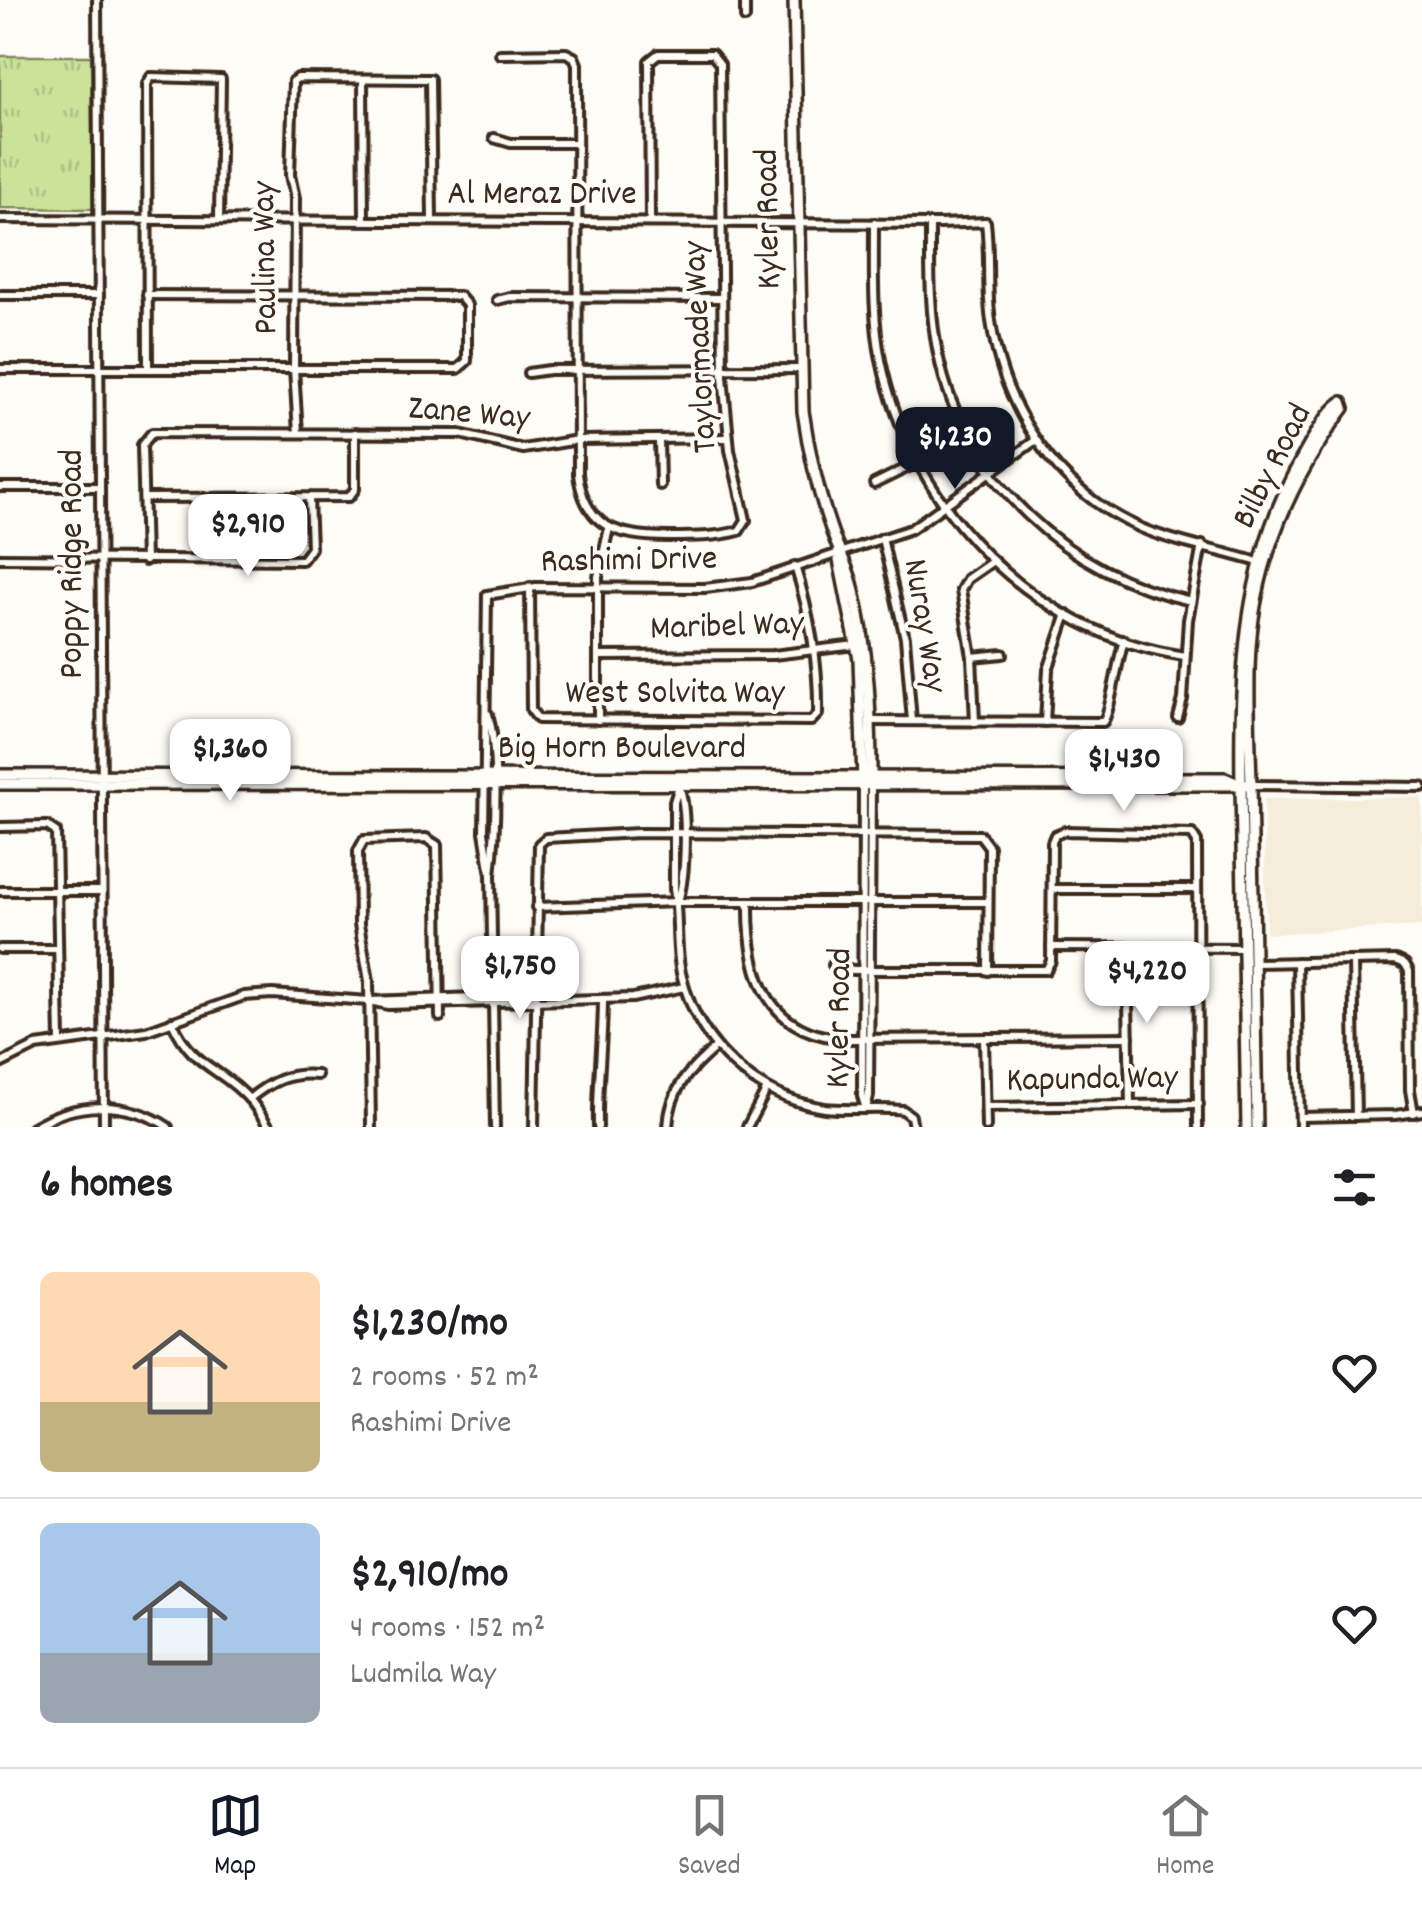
<!DOCTYPE html>
<meta charset="utf-8">
<style>
body{margin:0;font-family:Dekko,sans-serif;background:#f6f6f6;color:#202124;height:100vh;display:flex;flex-direction:column;font-size:38px;white-space:nowrap}
*{box-sizing:border-box;margin:0}
p{font-size:32px;color:#757577}
.icon{flex:none;width:55px;height:55px;fill:none;stroke:currentColor;stroke-width:2;stroke-linecap:round;stroke-linejoin:round}
.map{position:relative;height:1127px;overflow:hidden}
.sheet{display:flex;flex-direction:column;background:#fff;flex:1}
.sheet>*{flex:none}
.price{position:absolute;translate:-50% -85px;padding:0 22px;border-radius:20px;background:#fff;color:#222;font-size:32px;line-height:65px;filter:drop-shadow(0 2px 5px #0008)}
.price::after{content:'';position:absolute;left:50%;top:60px;width:30px;height:22px;margin-left:-15px;background:inherit;clip-path:polygon(0 0,100% 0,50% 100%)}
.price.active{background:#111827;color:#fff}
ul{padding:0;list-style:none}
li{display:flex;align-items:center;gap:30px;height:250px;padding:0 40px}
li+li{border-top:2px solid #e0e0e0}
li span{display:grid;place-items:center;flex:none;width:280px;height:200px;border-radius:15px;color:#555}
li>.icon{margin-inline-start:auto}
span .icon{width:120px;height:120px;fill:#fffc;stroke-width:1}
li b{font-size:42px}
h2{display:flex;justify-content:space-between;align-items:center;height:120px;padding:0 40px;font-size:42px}
.tabs{display:flex;justify-content:space-around;align-items:center;height:140px;border-top:2px solid #e0e0e0;background:#fff;font-size:28px;color:#757577}
.tabs a{display:grid;justify-items:center;gap:5px}
.tabs .active{color:#111827}
.map>svg:first-child{display:block}
</style>
<div class="map">
<svg width="1422" height="1127" viewBox="0 0 1422 1127">
<defs>
<pattern id="grass-tufts" width="24" height="20" patternUnits="userSpaceOnUse" patternTransform="scale(2.5)"><rect width="24" height="20" fill="#cae399"/><path d="M3 7l-1-3M5 7V3M7 7l1-3M15 17l-1-3M17 17v-4M19 17l1-3" fill="none" stroke="#aec383"/></pattern>
</defs>
<rect width="100%" height="100%" fill="#fdfcf7"/>
<filter id="ink" filterUnits="userSpaceOnUse"><feTurbulence type="fractalNoise" baseFrequency=".01" numOctaves="2"/><feDisplacementMap in="SourceGraphic" scale="20" xChannelSelector="R" yChannelSelector="G"/><feConvolveMatrix kernelMatrix="1 2 1 2 8 2 1 2 1" color-interpolation-filters="sRGB"/></filter>
<g filter="url(#ink)">
<path fill="#f6ecda" d="M1422,797V926L1266,934L1264,799Z"/>
<path fill="url(#grass-tufts)" stroke="#82865c" stroke-width="2.5" d="M0,56H91L93,209L0,208Z"/>
<g fill="none" stroke-linecap="round" stroke-linejoin="round">
<defs>
<g id="minor">
<path d="M97,0L104,1127"/>
<path d="M745,0V18"/>
<path d="M500,54L566,53L574,57L577,64L578,474C585,529 620,537 669,537C693,537 716,537 739,531L746,520L730,450L723,376L720,64L712,54H658L649,61L650,221"/>
<path d="M363,79L364,220"/>
<path d="M494,138L511,143H577"/>
<path d="M0,219L940,224L986,222C990,255 986,288 991,321C1003,409 1057,492 1141,528C1178,544 1220,550 1258,562"/>
<path d="M874,223C874,269 872,315 881,360C911,508 1033,634 1185,656"/>
<path d="M930,224C930,267 929,311 938,354C964,480 1067,575 1191,601"/>
<path d="M0,295H99"/>
<path d="M497,300L510,297L722,298"/>
<path d="M148,368L147,84L151,77L221,79L219,219"/>
<path d="M0,369H458L467,361V305L459,296L147,295"/>
<path d="M528,373L549,370L800,369"/>
<path d="M298,433L294,369L295,198L290,175L293,81L298,78L430,79L432,220"/>
<path d="M659,440L660,485"/>
<path d="M874,484L917,463"/>
<path d="M0,487H99"/>
<path d="M145,498L349,497L355,489V433"/>
<path d="M882,538L905,638L912,721"/>
<path d="M0,558L302,560L311,548L309,498"/>
<path d="M145,561L142,445L152,433L460,434L523,449L578,440L728,438"/>
<path d="M530,587L531,710L538,719L811,721L818,714C819,663 810,614 795,566"/>
<path d="M598,656L773,655L856,645"/>
<path d="M972,657L1003,654"/>
<path d="M488,714C499,753 496,834 491,875L495,1127"/>
<path d="M1178,718L1183,699L1188,620L1202,545"/>
<path d="M598,720V577L609,528"/>
<path d="M871,721L1103,722C1110,714 1118,658 1124,640"/>
<path d="M975,722L972,657L961,590L967,579L993,561"/>
<path d="M1045,722L1048,670L1067,614"/>
<path d="M1251,785L1422,787"/>
<path d="M679,786L674,802V889C679,916 675,945 681,973C696,1043 755,1098 825,1108C851,1111 877,1107 903,1110L911,1116L913,1127"/>
<path d="M863,786L862,1096L866,1109"/>
<path d="M0,827L47,826L56,832L60,1042"/>
<path d="M491,875L484,832L487,595L536,587L705,588L752,582L911,529L1036,440"/>
<path d="M1052,889H1197"/>
<path d="M0,891H101"/>
<path d="M678,901C686,877 688,809 679,786"/>
<path d="M749,902C748,974 766,1037 851,1039L1129,1037"/>
<path d="M536,907L678,902H988"/>
<path d="M1051,947L1245,948"/>
<path d="M1127,948L1130,1105"/>
<path d="M0,949H58"/>
<path d="M1353,961L1356,1116"/>
<path d="M1297,962L1300,1127"/>
<path d="M1254,963L1396,960L1405,964L1409,971L1410,1090L1414,1113"/>
<path d="M833,965L853,970H1046L1051,961L1052,842L1055,835L1065,831L1192,834L1197,842L1198,1127"/>
<path d="M370,1001L526,995L536,998"/>
<path d="M172,1021C193,1069 220,1066 250,1100C257,1108 263,1118 269,1127"/>
<path d="M984,1038L986,1127"/>
<path d="M0,1064L36,1046L146,1031L244,996L272,994L369,1001L388,1005L633,998L684,987"/>
<path d="M249,1099C270,1082 289,1072 317,1075"/>
<path d="M986,1107L1199,1104"/>
<path d="M866,1109L869,1096L871,786"/>
<path d="M1300,1117L1396,1115L1422,1111"/>
<path d="M33,1127C75,1101 127,1100 168,1127"/>
<path d="M371,1127L369,981L359,924L358,851L364,840L426,838L437,845L440,1017"/>
<path d="M534,1127L539,844L546,838L639,833L980,835L989,847L988,971"/>
<path d="M598,1127C597,1084 603,1042 603,999"/>
<path d="M668,1127C670,1089 689,1070 716,1047"/>
<path d="M747,1127L767,1089"/>
</g>
<g id="tertiary">
<path d="M794,0L803,411C809,453 818,492 832,532C838,549 847,565 852,583C869,648 871,715 871,783"/>
<path d="M839,560L859,659L863,782"/>
<path d="M1241,785C1239,669 1244,561 1302,458C1313,439 1325,414 1342,402L1344,408C1292,477 1256,559 1250,647C1247,692 1250,739 1251,785"/>
</g>
<g id="secondary">
<path d="M0,775L1225,778L1241,785"/>
<path d="M0,784L1251,785L1257,1127"/>
<path d="M1241,785L1247,1127"/>
</g>
</defs>
<use href="#minor" stroke="#3b2a1e" stroke-width="14"/>
<use href="#tertiary" stroke="#3b2a1e" stroke-width="16"/>
<use href="#secondary" stroke="#3b2a1e" stroke-width="16"/>
<use href="#minor" stroke="#fdfcf7" stroke-width="6"/>
<use href="#tertiary" stroke="#fdfcf7" stroke-width="9"/>
<use href="#secondary" stroke="#fdfcf7" stroke-width="9"/>
</g>
</g>
<g text-anchor="middle" dominant-baseline="central" stroke-width="8" stroke-linejoin="round" paint-order="stroke">
<g font-size="35" fill="#3b2a1e" stroke="#fdfcf7">
<text x="542" y="196">Al Meraz Drive</text>
<text transform="translate(770 219) rotate(-91)">Kyler Road</text>
<text transform="translate(267 258) rotate(-91)">Paulina Way</text>
<text transform="translate(702 347) rotate(-93)">Taylormade Way</text>
<text transform="translate(469 415) rotate(5)">Zane Way</text>
<text transform="translate(1274 467) rotate(-63)">Bilby Road</text>
<text transform="translate(629 562) rotate(-1)">Rashimi Drive</text>
<text transform="translate(74 564) rotate(-90)">Poppy Ridge Road</text>
<text transform="translate(923 626) rotate(81)">Nuray Way</text>
<text transform="translate(727 628) rotate(-2)">Maribel Way</text>
<text x="675" y="695">West Solvita Way</text>
<text x="622" y="750">Big Horn Boulevard</text>
<text transform="translate(841 1018) rotate(-89)">Kyler Road</text>
<text transform="translate(1092 1081) rotate(-1)">Kapunda Way</text>
</g>
</g>
</svg>
<b class="price active" style="left:955px;top:492px">$1,230</b>
<b class="price" style="left:248px;top:579px">$2,910</b>
<b class="price" style="left:230px;top:804px">$1,360</b>
<b class="price" style="left:1124px;top:814px">$1,430</b>
<b class="price" style="left:520px;top:1021px">$1,750</b>
<b class="price" style="left:1147px;top:1026px">$4,220</b>
</div>
<section class="sheet">
<h2>6 homes<svg class="icon" aria-label="filters" viewBox="0 0 24 24"><path d="M4 7h16M4 17h16"/><circle cx="9" cy="7" r="2"/><circle cx="15" cy="17" r="2"/></svg></h2>
<ul>
<li><span style="background:linear-gradient(#ffd9b3 65%,#c2b280 0)"><svg class="icon" aria-label="home" viewBox="0 0 24 24"><path d="M3 11l9-7 9 7M6 9v11h12V9"/></svg></span><div><b>$1,230/mo</b><p>2 rooms · 52 m²</p><p>Rashimi Drive</p></div><svg class="icon" aria-label="heart" viewBox="0 0 24 24"><path d="M12 20l-8-8c-3-5 5-10 8-4 3-6 11-1 8 4z"/></svg></li>
<li><span style="background:linear-gradient(#a9c7e8 65%,#9aa5b1 0)"><svg class="icon" aria-label="home" viewBox="0 0 24 24"><path d="M3 11l9-7 9 7M6 9v11h12V9"/></svg></span><div><b>$2,910/mo</b><p>4 rooms · 152 m²</p><p>Ludmila Way</p></div><svg class="icon" aria-label="heart" viewBox="0 0 24 24"><path d="M12 20l-8-8c-3-5 5-10 8-4 3-6 11-1 8 4z"/></svg></li>
</ul>
</section>
<nav class="tabs">
<a class="active"><svg class="icon" aria-label="map" viewBox="0 0 24 24"><path d="M3 6l6-2 6 2 6-2v14l-6 2-6-2-6 2zM9 4v14M15 6v14"/></svg>Map</a>
<a><svg class="icon" aria-label="saved" viewBox="0 0 24 24"><path d="M7 4h10v16l-5-4-5 4z"/></svg>Saved</a>
<a><svg class="icon" aria-label="home" viewBox="0 0 24 24"><path d="M3 11l9-7 9 7M6 9v11h12V9"/></svg>Home</a>
</nav>
